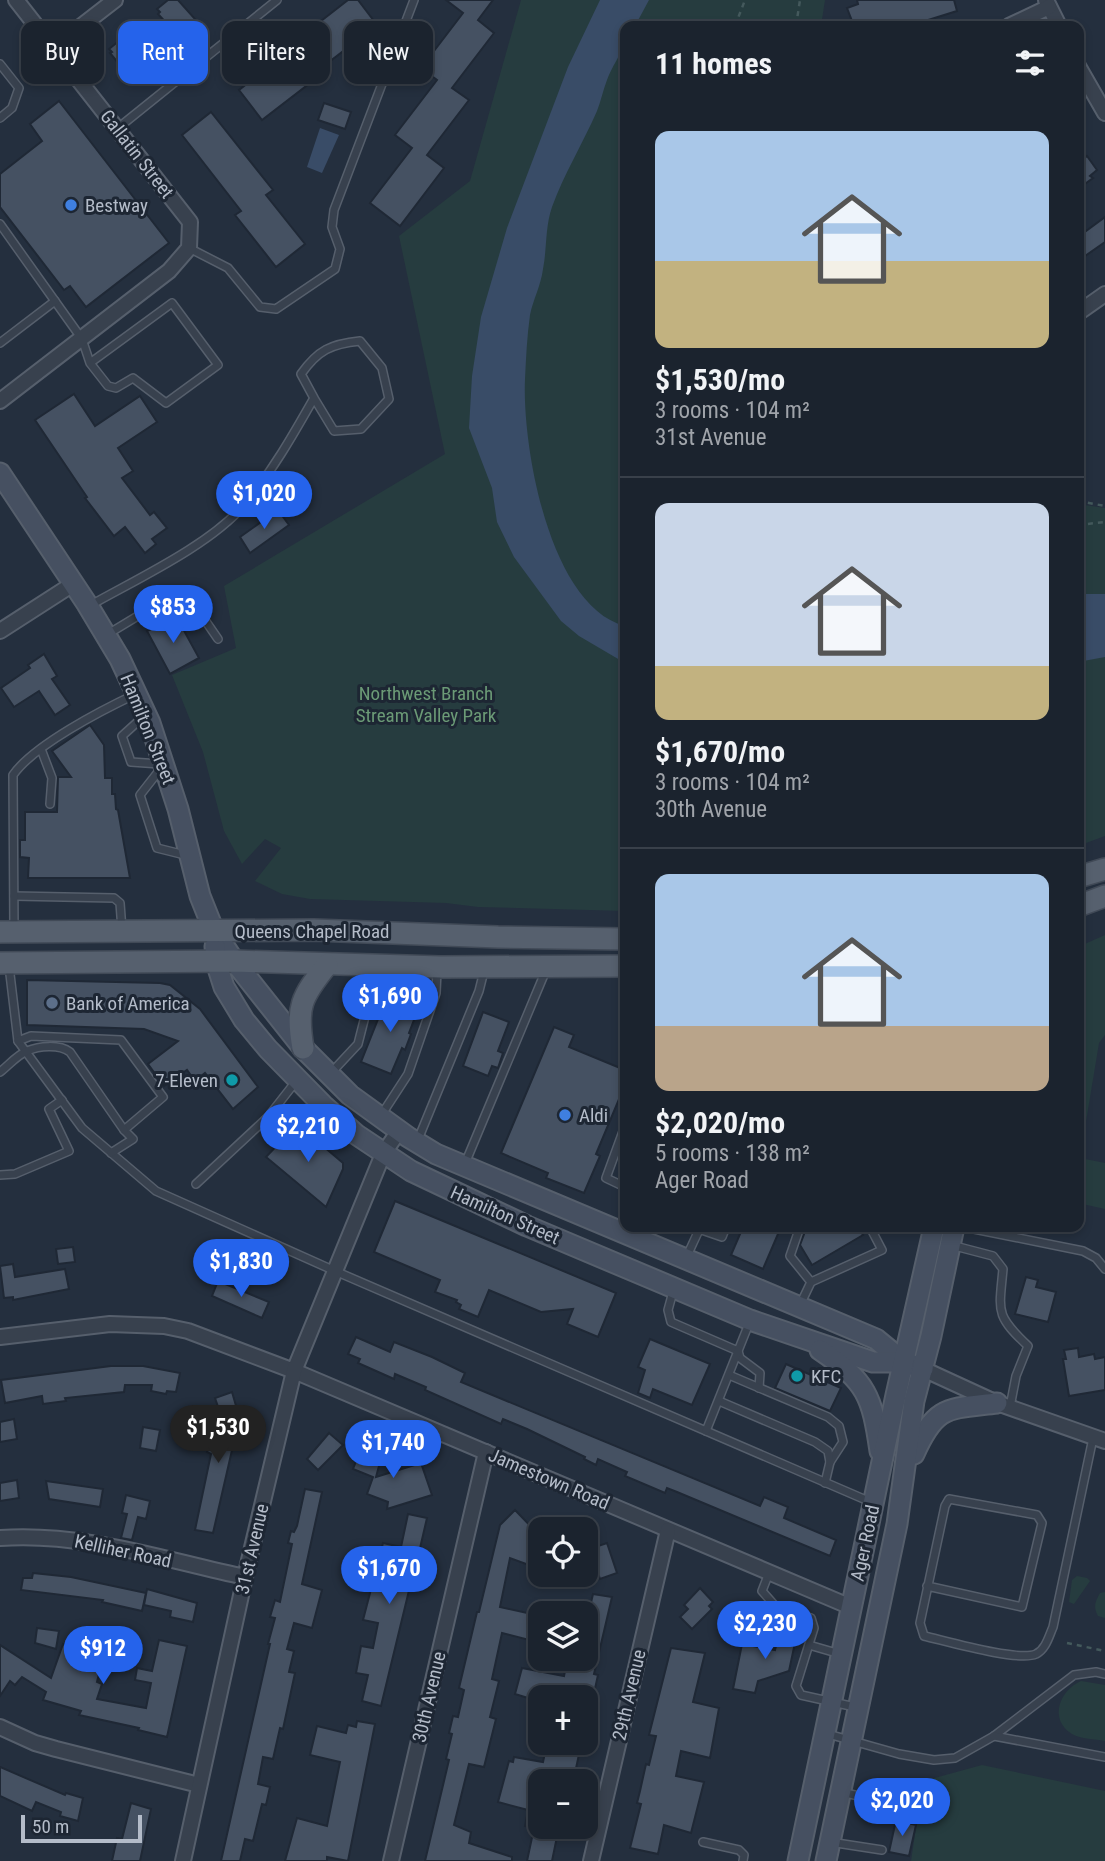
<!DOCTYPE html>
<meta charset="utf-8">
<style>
body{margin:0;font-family:"Roboto Condensed",sans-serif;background:#282f3a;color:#f1f3f6;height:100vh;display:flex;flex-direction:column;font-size:26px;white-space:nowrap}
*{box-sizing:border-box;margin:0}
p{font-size:23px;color:#a0a4aa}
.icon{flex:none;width:38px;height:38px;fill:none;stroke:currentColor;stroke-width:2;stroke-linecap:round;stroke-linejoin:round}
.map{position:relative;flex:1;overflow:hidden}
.side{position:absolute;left:620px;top:21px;width:464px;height:1211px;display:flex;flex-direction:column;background:#1b232e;border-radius:14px;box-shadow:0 4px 10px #0003,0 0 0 2px #39404a}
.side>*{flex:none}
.banner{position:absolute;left:21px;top:21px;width:494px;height:63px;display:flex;gap:14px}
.tools{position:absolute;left:528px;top:1517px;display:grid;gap:14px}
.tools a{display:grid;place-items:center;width:70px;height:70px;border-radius:14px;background:#1b232e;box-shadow:0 4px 10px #0003,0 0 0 2px #39404a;font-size:35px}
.scale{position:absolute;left:21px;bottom:18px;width:121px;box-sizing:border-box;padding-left:7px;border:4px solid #b4bcc9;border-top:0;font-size:19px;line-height:24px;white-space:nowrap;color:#b4bcc9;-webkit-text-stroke:5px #1d2633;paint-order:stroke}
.price{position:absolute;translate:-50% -60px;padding:0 16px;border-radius:24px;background:#2563eb;color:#fff;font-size:23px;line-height:46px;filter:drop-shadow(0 2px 4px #0008)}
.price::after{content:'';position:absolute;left:50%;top:42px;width:21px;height:16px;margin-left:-10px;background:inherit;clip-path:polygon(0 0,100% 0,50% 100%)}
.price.selected{background:#222;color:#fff}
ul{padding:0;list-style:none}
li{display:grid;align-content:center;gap:14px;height:371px;padding:0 35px}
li+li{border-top:2px solid #39404a}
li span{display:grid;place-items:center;height:217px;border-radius:14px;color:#555}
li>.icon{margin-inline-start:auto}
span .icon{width:126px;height:126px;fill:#fffc;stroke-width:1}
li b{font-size:30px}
h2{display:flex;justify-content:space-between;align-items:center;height:84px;padding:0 35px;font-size:30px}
.chip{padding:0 24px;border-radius:14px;background:#1b232e;box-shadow:0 4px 10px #0003,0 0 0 2px #39404a;font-size:24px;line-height:63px}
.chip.selected{background:#2563eb;color:#fff}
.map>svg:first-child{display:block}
</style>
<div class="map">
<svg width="1105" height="1861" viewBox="0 0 1105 1861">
<rect width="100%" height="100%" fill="#242f3e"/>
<g fill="#263c3f">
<path d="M521,0H825L821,26H625V911L478,907L446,903L310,899L282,894L255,881L281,848L265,839L242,864L224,831L203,752L172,675L236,648L224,586L445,454L399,236L470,181Z"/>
<path d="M1078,504L1105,508V836L1078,846Z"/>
<path d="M1105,935V1035L1099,1043L1080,1158L1105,1163V1209L1078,1203V947Z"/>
<path d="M1077,1576L1087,1578L1090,1581L1074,1604L1069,1602L1072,1580Z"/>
<path d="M1105,1592V1618L1098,1616C1093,1607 1095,1602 1100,1593Z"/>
<path d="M1081,1681L1105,1685V1741C1095,1739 1081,1739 1072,1734C1048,1719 1060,1690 1081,1681Z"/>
<path d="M982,1765L1105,1791V1861H911L922,1787L925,1778L931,1779Z"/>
</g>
<g fill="#394c67">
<path d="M600,0H649L635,26H625C625,54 616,57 607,80C603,90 601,101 597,111C583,143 564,174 552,207C545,227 547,249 543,269C541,285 533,300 530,315C527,336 526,358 525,379C522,445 549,606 625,626V663L579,636L561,621L514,557L497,522L492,488L469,428L472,376L481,317L507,228L568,67Z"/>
<path d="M320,128L339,135L322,173L307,167Z"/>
<path d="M1078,594H1105V657L1078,662Z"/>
</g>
<g fill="#455162" stroke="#1f2835" stroke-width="2">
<path d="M168,0H178L195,19L191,22L197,30L178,46L165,31L170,27L158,14L160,12L157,9Z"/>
<path d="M348,0H358L377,25L320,69L323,73L262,120L239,90L297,45L294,42Z"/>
<path d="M446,0H493L478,20L494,33L452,88L469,100L427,155L444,168L400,226L370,203L412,148L395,135L437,80L421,68L463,13Z"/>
<path d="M857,0H954L957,11L909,26H854L847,8L858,4Z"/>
<path d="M125,36L147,59L128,75L110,53L112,52L109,49Z"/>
<path d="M59,101L169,243L86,307L70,286L64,290L0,207V174L42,141L30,124Z"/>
<path d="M324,103L351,112L345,129L318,120Z"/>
<path d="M211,112L273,190L266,195L305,244L276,267L235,215L241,211L182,135Z"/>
<path d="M1087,156L1097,170L1090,176L1093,178L1078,189V160L1080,162Z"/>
<path d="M1105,217V242L1078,261V237Z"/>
<path d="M74,394L95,426L140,396L157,422L118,448L133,471L122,478L150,515L154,512L167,528L152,539L156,544L145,553L125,527L114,536L85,498L87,497L35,420Z"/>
<path d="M278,510L289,525L250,553L240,537Z"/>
<path d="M176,616L199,658L170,674L147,631Z"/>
<path d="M44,654L57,676L52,679L70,705L55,715L39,691L14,707L1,688L30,668L28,665Z"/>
<path d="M90,725L104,745L105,778H112V794H115L116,809L118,810L130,878H28L29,858L20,857V840H25V812H57L58,777H71L52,751Z"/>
<path d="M27,980L160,983L170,985L200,1009L258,1087L233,1109L205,1073L195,1081L187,1070L164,1086L148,1064L178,1041L144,1029L27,1025Z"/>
<path d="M388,994L419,1007L409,1033L411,1034L405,1050L402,1048L391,1074L361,1062Z"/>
<path d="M483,1012L509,1022L498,1051L503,1053L498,1068L492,1066L488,1076L463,1066Z"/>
<path d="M554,1027L574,1035L569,1047L625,1070V1085L596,1154L600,1156L584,1193L546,1178L548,1173L501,1153Z"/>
<path d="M297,1124L343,1163V1169L326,1207L266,1157Z"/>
<path d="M395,1201L616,1293L598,1337L567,1324L573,1309L541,1312L489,1290L478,1317L459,1309L461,1305L456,1302L457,1300L435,1292L440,1280L374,1252Z"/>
<path d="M743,1227H781L763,1269L731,1255Z"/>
<path d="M810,1227H858L863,1235L812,1265L800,1245L806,1229Z"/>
<path d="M73,1247L75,1262L58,1264L56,1249Z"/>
<path d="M13,1264L15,1277L65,1269L69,1289L13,1300V1297L4,1298L0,1266Z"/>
<path d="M1026,1277L1038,1280L1036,1287L1056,1292L1048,1322L1015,1314Z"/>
<path d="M218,1281L269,1302L262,1318L212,1296Z"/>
<path d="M356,1337L390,1352L394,1342L432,1357L465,1373L461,1382L760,1506L764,1497L788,1507L784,1518L836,1540L830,1556L677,1492L667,1488L665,1493L625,1476L627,1472L598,1459L596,1465L584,1459L585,1457L527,1429L503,1419L501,1424L425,1390L426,1387L395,1374L394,1379L358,1363L360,1359L348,1354Z"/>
<path d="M650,1339L710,1364L692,1405L653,1389L650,1398L638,1393L645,1370L638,1367Z"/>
<path d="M1078,1348L1079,1357L1094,1354L1095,1359L1105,1357V1390L1069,1396L1063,1359H1066L1064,1350Z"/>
<path d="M786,1364L841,1388L830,1411L775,1388Z"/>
<path d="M111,1366H143L180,1373L176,1392L167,1391L166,1394L151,1391L152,1385H125L124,1392L65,1398L66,1401L43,1404L42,1396L5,1403L1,1380Z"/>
<path d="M232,1392L241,1423L238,1424L213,1533L195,1530L211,1454L207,1452L211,1435L229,1439L215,1398Z"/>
<path d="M14,1419L17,1439L0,1442V1422Z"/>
<path d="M143,1427L160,1430L156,1451L140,1448Z"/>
<path d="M329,1433L343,1445L318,1470L307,1459Z"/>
<path d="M362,1446L382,1455L376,1477L421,1463L432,1495L387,1509L388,1502L367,1494L373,1477L353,1469Z"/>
<path d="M17,1480L19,1498L0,1501V1483Z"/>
<path d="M46,1481L103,1489L100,1507L49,1499Z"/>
<path d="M305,1489L322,1492L302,1584L322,1590L312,1628L294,1623L287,1649L294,1651L289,1672L295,1673L283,1729L280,1728L273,1759L263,1757L258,1784L270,1787L266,1805L262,1804L253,1841L245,1839L240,1861H221L270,1644H268L275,1618L270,1617L275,1600L280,1602L292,1544L288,1543L291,1531L294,1532L297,1526Z"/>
<path d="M126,1495L150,1501L146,1519L138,1517L132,1540L121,1538L127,1514L122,1513Z"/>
<path d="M515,1510L541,1537V1558L537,1568L510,1558L500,1607L541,1616L537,1642L502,1633L492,1679L499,1681L490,1717L496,1719L484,1767L469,1764L454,1825L471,1832L469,1843L512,1857V1861H425L449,1760L446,1759L452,1734L449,1733L453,1716L458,1717L464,1690L459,1688L477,1612H479L500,1525Z"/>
<path d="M408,1514L427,1518L418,1557L423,1559L420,1571L414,1570L381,1706L362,1701L368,1675L356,1673L361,1646L373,1648L378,1623L363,1620L383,1543L401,1547Z"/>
<path d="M607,1543L617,1573L600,1579L591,1552L592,1548Z"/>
<path d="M33,1573L71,1577L146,1593L142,1611L102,1602L103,1600L21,1590L23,1578H32Z"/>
<path d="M700,1588L713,1602L709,1606L712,1609L692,1629L680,1617L688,1609L684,1605Z"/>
<path d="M147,1589L197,1603L193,1622L170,1617L171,1611L144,1605Z"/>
<path d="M593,1594L612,1597L594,1674L598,1675L593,1698H541V1702L515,1694L522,1668L564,1676L566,1666L586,1671V1624Z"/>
<path d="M799,1624L789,1671L758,1681L755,1693L733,1689L742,1644L775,1650L780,1630Z"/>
<path d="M37,1628L59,1631L56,1649L35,1643Z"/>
<path d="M159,1640L187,1646L167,1737L138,1730L139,1728L79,1715L81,1711L43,1700L46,1692L22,1677L15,1685L10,1681L0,1696V1645L51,1678L63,1644L87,1652L88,1650L104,1654L97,1682L102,1684L97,1699L146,1708L151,1683L135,1680L137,1668L152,1671Z"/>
<path d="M671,1648L705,1653L693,1702L719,1708L710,1758L681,1751L676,1776L704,1782L691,1833L664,1825L658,1854L630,1848L641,1804L637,1803L640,1791L646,1764L649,1765L656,1736L649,1735Z"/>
<path d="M357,1721L375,1724L348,1861L327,1857V1861H285L297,1818L327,1826L340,1762L310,1755L317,1726L346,1733L348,1725L356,1727Z"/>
<path d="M547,1743H576L575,1749L580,1750L573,1782H541V1827H559L552,1861H527L534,1828L525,1826L528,1810L498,1802L509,1761L513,1762L514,1757L543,1762Z"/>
<path d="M0,1767L65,1795L66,1793L83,1798L78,1821L60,1816L61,1812L36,1802L32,1811L0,1796Z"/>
<path d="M131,1803L151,1809L140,1861H112L117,1838L122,1839Z"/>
<path d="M896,1820L916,1825L909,1856L889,1852Z"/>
</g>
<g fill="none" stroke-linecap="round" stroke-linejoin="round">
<defs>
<g id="lane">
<path d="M0,64L19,88L12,108L0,118"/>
<path d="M118,128L277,0"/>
<path d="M0,224L82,339L90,363L108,386L116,388L133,378L166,403L218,365L172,303L90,363"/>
<path d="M189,248L228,268L260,307L276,309L335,269L340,249L332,227L334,210L414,0"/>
<path d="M0,343L55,301"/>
<path d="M91,605C137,579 210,545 244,505C272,472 293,435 314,398L301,374C318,350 331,344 360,341L382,368L389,399L361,429L334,431L314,398"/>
<path d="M108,634L179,591L187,594L218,639"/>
<path d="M144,716L122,736L131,762L160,764"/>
<path d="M41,749L52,778L50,804"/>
<path d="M162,767L140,795L157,848L189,856"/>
<path d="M14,896L114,898L120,903L122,930"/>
<path d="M14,929L13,775C34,745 102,710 136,694"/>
<path d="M9,966L18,1041L82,1128L156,1191L335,1271L873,1503"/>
<path d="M18,1041L31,1036L121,1040L163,1097L124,1130L133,1139L111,1153"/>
<path d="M0,1072C8,1066 17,1055 27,1051C39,1046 59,1044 70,1052L124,1130"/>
<path d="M330,1074L358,1044L372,989L369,969"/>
<path d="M380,1117L408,1074L436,993L437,970"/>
<path d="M625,1126L606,1178L625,1187"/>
<path d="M417,1142L479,991L484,971"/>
<path d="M464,1166L546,970"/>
<path d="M0,1175L15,1174L69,1151L49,1109L62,1100"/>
<path d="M196,1184L268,1117L297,1080"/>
<path d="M693,1227L722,1237L726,1227"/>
<path d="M800,1227L790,1256L811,1282"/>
<path d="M964,1227L1083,1251L1096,1258L1105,1269"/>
<path d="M951,1245L993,1256L1003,1269C999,1312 995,1315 1028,1346L1016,1376L1010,1407"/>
<path d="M686,1258L699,1230"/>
<path d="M674,1288L668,1310L671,1322L738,1351L740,1358L760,1373L759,1388"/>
<path d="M800,1305L811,1282L882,1250L870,1227"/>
<path d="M729,1375L828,1417L839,1426L843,1442L830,1462"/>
<path d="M719,1401L815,1442L828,1451L830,1462L825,1483"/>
<path d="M706,1431L750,1321"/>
<path d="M769,1573L762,1591L777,1608L811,1618L814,1628L796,1686L801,1695L855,1707"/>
<path d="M927,1586L1022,1607L1042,1523L1037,1515L949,1499L945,1506L920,1623L924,1636C946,1641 1018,1662 1036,1654C1046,1649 1049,1636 1053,1627L1093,1438"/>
<path d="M809,1645L840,1654"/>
<path d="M828,1734L899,1754L934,1760L955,1758L994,1736L1074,1675L1096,1672L1105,1674"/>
<path d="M994,1736L1105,1757"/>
<path d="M841,1792L912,1808"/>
<path d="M703,1842L739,1850L744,1855L743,1861"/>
<path d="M830,1842L882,1850"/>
</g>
<g id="street">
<path d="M1046,0L1059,26"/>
<path d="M1009,26L1049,7"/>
<path d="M53,48L115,0"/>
<path d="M1078,66L1105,113"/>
<path d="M1078,313L1105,294"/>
<path d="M0,401L169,271L189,248L190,222L16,0"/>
<path d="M0,631L73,584"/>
<path d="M0,1337L110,1324L164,1326L188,1331L294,1371L851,1607"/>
<path d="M923,1369L997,1403L1105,1441"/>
<path d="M0,1538C84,1532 164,1560 245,1577"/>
<path d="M0,1727L35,1743L56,1749L199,1785"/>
<path d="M183,1861L245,1577L294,1371L383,1154L399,1131"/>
<path d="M391,1861L486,1452"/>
<path d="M591,1861L668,1530"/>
</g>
<g id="secondary">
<path d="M0,473L87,604L120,659L150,723L178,809L200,896L214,931L234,961L303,1048L350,1095L408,1137L436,1154L876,1339L904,1362L923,1369"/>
<path d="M215,946L216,962L224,987L244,1020L268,1049L323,1105L357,1135L411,1171L527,1226L750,1320L873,1362H904"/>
<path d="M820,1350C867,1382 872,1396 880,1451"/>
<path d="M914,1454C936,1405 947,1409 997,1403"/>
<path d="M798,1861L896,1395L934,1227"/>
<path d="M826,1861L897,1524L914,1401L931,1336L954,1227"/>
</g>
<g id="primary">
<path d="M1078,877L1105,869"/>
<path d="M1078,906L1105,896"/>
<path d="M0,932L314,930L498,937L625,939"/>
<path d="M0,963L234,961L441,967L625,966"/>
<path d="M303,1048C296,1007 301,997 327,965"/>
</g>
</defs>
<use href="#lane" stroke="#565f6c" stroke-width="10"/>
<use href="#street" stroke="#565f6c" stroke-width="18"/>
<use href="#secondary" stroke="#565f6c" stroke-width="23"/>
<use href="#primary" stroke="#414a57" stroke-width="24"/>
<g stroke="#44595c" stroke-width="2.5" stroke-dasharray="5 5" stroke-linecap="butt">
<path d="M735,26L745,0"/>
<path d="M796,26L800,0"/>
<path d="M1078,501L1105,506"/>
<path d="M1078,525L1105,522"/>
<path d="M1067,1643L1105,1651"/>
</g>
<use href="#lane" stroke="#38414e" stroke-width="7"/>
<use href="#street" stroke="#38414e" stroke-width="14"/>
<use href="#secondary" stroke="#465061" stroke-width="19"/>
<use href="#primary" stroke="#56606e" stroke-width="21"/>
</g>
<g fill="#3f7fe0" stroke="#1d2633" stroke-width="2.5">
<circle cx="71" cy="205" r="7"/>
<circle cx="565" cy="1115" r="7"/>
</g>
<circle fill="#5c6f8a" stroke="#1d2633" stroke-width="2.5" cx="52" cy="1003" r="7"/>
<g fill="#0f9aa8" stroke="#1d2633" stroke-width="2.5">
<circle cx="232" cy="1080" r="7"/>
<circle cx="797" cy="1376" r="7"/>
</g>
<g text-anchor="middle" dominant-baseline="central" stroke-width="6" stroke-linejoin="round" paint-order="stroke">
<g font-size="19" fill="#b4bcc9" stroke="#1d2633">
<text transform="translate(137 154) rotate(52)">Gallatin Street</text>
<text transform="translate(148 729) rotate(68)">Hamilton Street</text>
<text x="312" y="931">Queens Chapel Road</text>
<text transform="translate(505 1215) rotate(24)">Hamilton Street</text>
<text transform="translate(549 1479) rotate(23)">Jamestown Road</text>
<text transform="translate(865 1543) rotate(-78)">Ager Road</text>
<text transform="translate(252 1549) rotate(-77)">31st Avenue</text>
<text transform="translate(123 1551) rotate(12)">Kelliher Road</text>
<text transform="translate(629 1695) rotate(-77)">29th Avenue</text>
<text transform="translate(429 1697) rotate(-77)">30th Avenue</text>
</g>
<g font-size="19" fill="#b4bcc9" stroke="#1d2633" text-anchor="start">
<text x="85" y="205">Bestway</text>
<text x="66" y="1003">Bank of America</text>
<text x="218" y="1080" text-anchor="end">7-Eleven</text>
<text x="579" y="1115">Aldi</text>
<text x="811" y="1376">KFC</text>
</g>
<g font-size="19" fill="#6b9a76" stroke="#1d2633">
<text x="426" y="693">Northwest Branch<tspan x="426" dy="22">Stream Valley Park</tspan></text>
</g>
</g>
</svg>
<div class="tools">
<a><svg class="icon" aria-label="locate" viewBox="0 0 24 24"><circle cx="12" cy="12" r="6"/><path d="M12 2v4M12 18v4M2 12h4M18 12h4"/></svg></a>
<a><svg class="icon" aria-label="layers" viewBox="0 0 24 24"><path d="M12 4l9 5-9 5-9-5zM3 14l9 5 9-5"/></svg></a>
<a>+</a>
<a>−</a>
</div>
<div class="scale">50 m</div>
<b class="price" style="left:264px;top:531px">$1,020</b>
<b class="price" style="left:173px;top:645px">$853</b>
<b class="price" style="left:390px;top:1034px">$1,690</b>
<b class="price" style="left:308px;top:1164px">$2,210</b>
<b class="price" style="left:241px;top:1299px">$1,830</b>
<b class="price selected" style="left:218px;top:1465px">$1,530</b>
<b class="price" style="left:393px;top:1480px">$1,740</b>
<b class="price" style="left:389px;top:1606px">$1,670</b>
<b class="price" style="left:765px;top:1661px">$2,230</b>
<b class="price" style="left:103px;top:1686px">$912</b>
<b class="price" style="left:902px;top:1838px">$2,020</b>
<div class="banner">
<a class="chip">Buy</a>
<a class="chip selected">Rent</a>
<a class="chip">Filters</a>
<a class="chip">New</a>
</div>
<section class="side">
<h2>11 homes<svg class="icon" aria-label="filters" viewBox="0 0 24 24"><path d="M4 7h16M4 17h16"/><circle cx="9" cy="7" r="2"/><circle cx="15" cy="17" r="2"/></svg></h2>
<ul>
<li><span style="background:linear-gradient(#a9c7e8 60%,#c2b280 0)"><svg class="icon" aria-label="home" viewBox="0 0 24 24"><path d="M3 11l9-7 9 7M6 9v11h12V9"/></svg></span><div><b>$1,530/mo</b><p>3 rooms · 104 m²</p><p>31st Avenue</p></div></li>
<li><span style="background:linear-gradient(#c9d6e8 75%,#c2b280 0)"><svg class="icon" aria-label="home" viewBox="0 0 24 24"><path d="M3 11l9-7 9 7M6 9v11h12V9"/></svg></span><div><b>$1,670/mo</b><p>3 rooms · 104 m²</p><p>30th Avenue</p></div></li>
<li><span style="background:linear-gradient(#a9c7e8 70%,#b9a48a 0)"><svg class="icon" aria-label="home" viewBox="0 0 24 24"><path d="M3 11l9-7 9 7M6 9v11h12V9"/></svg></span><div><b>$2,020/mo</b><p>5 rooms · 138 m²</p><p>Ager Road</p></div></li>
</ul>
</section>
</div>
